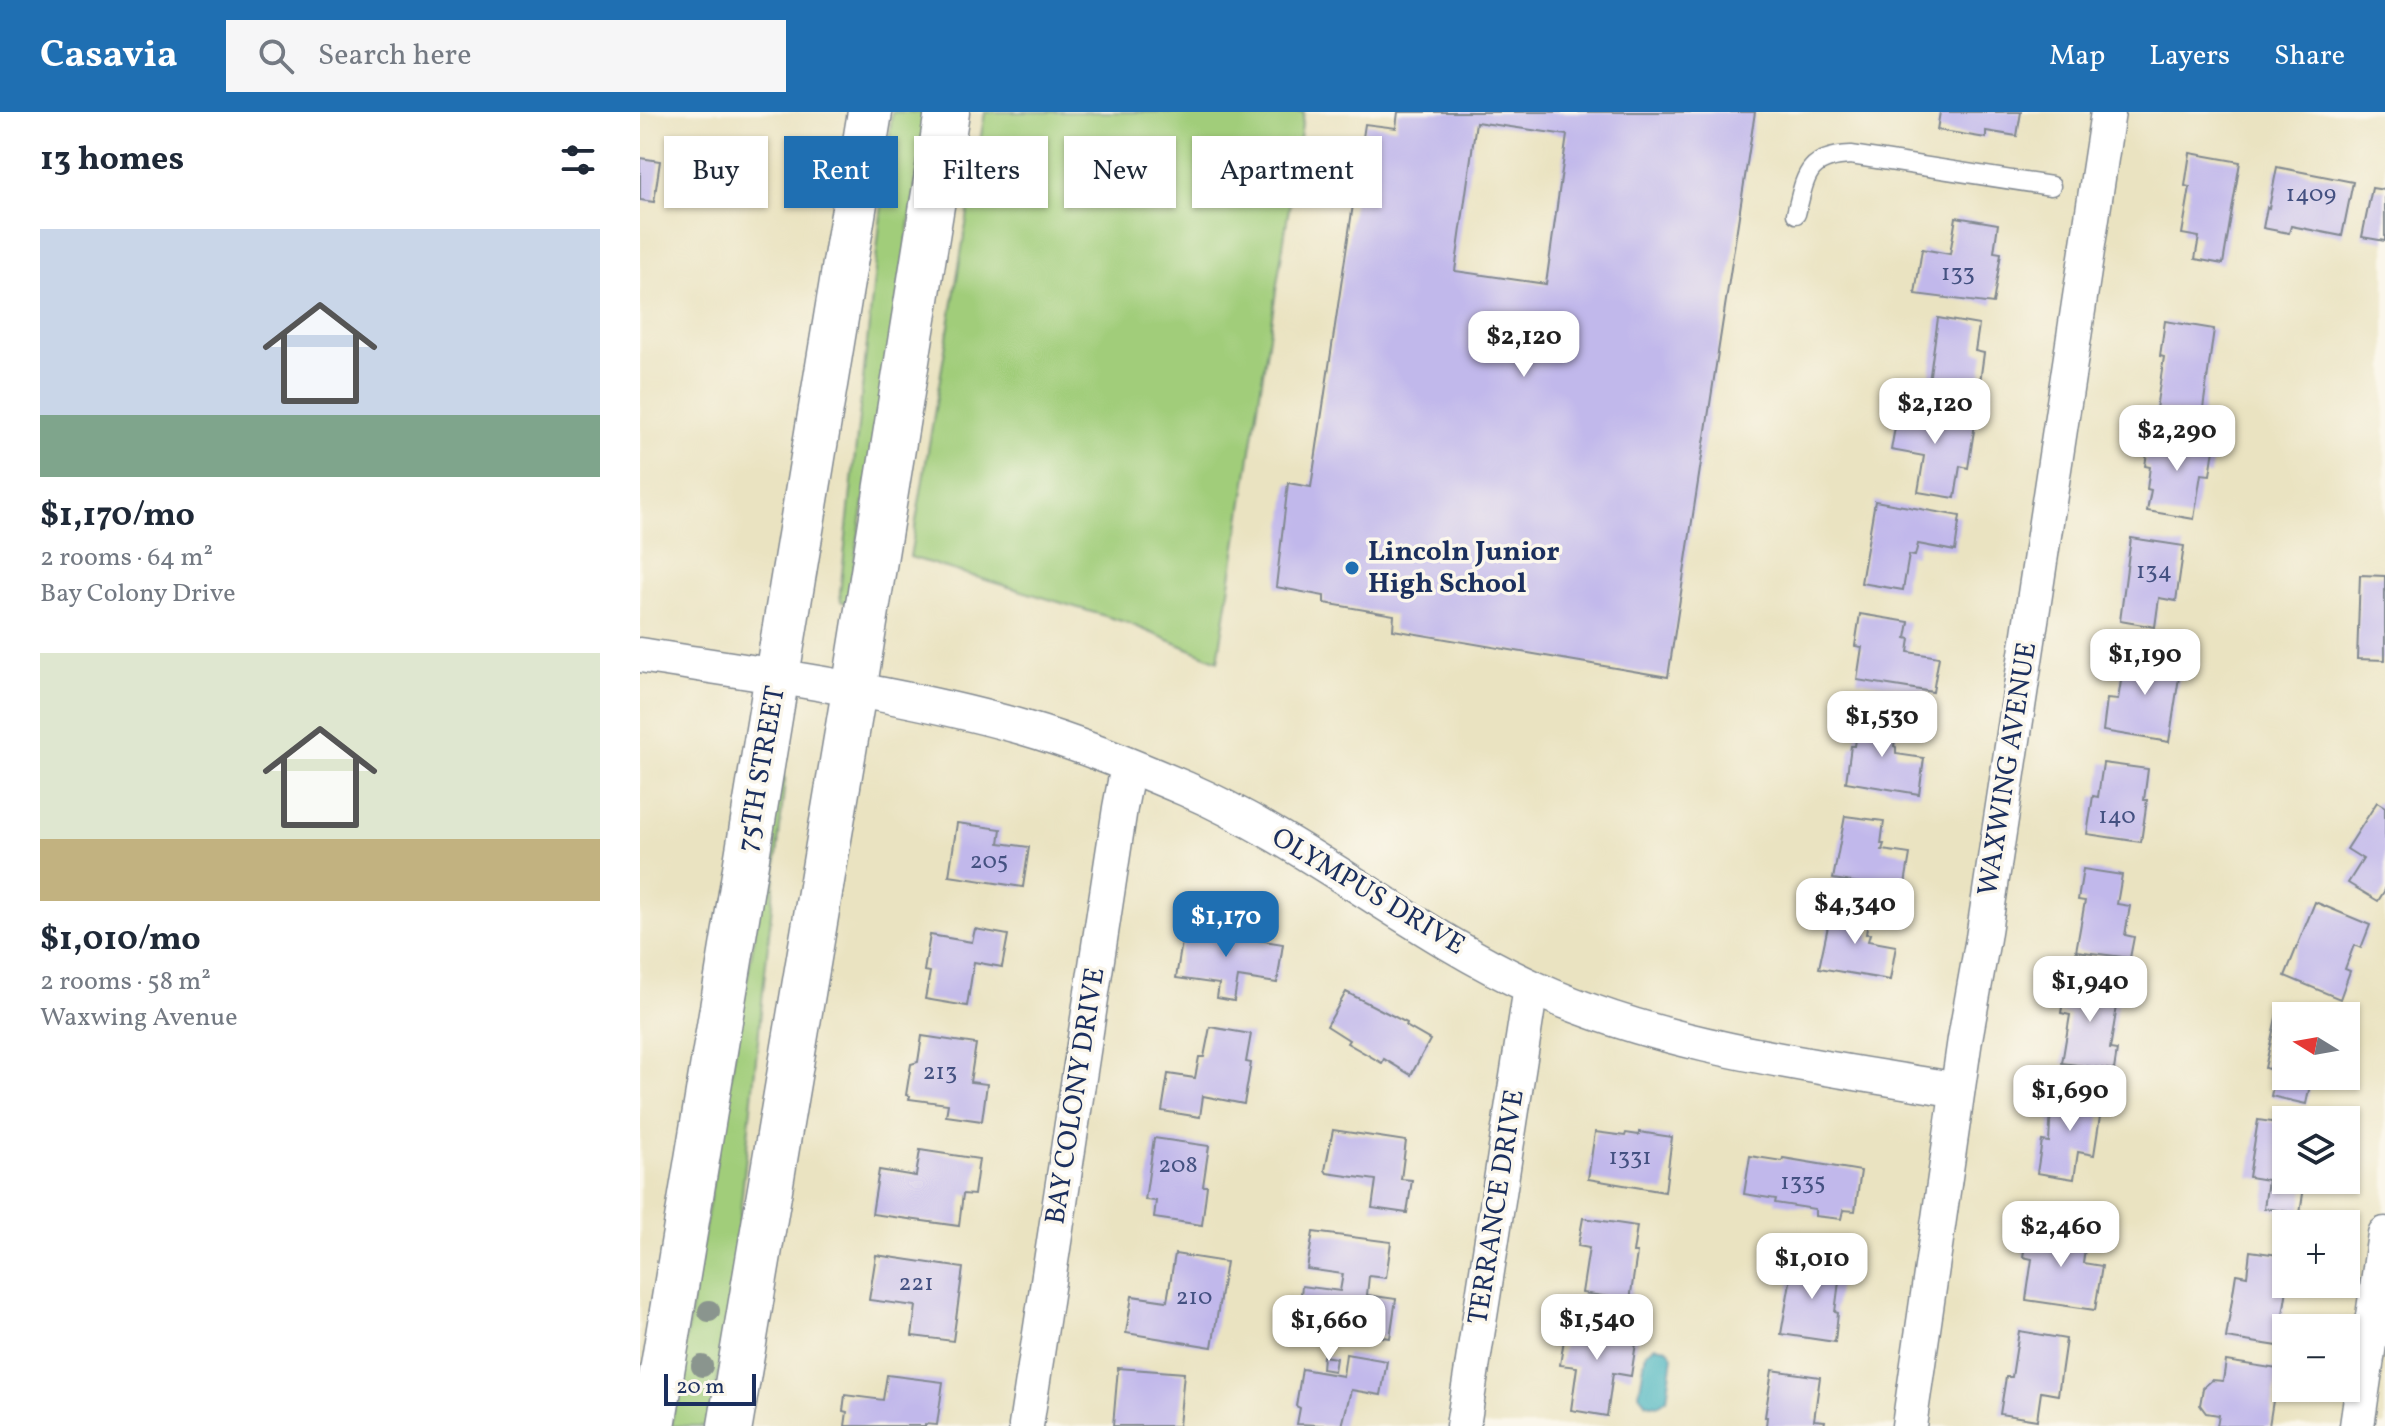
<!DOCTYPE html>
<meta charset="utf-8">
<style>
body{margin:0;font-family:Vollkorn,serif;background:#f6f6f7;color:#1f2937;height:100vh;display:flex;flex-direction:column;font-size:30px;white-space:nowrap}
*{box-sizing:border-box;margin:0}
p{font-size:26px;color:#747a83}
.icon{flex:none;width:44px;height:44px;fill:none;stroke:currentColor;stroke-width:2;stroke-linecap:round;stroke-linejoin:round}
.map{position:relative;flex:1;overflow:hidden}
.drawer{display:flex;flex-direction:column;background:#fff;width:640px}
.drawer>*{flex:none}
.guide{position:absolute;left:24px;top:24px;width:760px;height:72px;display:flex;gap:16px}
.needle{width:52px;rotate:281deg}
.buttons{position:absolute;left:1632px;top:890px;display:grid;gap:16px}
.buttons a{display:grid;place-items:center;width:88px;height:88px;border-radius:0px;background:#fff;box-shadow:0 2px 6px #0004;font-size:40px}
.scale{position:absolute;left:24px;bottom:20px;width:92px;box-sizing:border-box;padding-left:8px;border:4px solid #1b2f5e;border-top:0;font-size:22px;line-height:28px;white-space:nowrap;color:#1b2f5e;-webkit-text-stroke:6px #fbf7ec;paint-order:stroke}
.price{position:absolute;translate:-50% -68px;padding:0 18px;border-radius:16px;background:#fff;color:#222;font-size:26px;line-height:52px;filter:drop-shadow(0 2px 4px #0008)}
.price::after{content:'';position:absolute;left:50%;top:48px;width:24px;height:18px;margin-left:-12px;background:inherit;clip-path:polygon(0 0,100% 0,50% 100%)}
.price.on{background:#1f6fb2;color:#fff}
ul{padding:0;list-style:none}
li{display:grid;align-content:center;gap:16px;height:424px;padding:0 40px}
li span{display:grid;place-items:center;height:248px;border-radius:0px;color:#555}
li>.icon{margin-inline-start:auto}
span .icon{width:144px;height:144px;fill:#fffc;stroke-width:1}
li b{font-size:34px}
h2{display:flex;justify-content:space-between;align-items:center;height:96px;padding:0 40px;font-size:34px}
.chip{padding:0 28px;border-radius:0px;background:#fff;box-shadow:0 2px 6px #0004;font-size:28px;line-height:72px}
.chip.on{background:#1f6fb2;color:#fff}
header{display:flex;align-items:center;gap:48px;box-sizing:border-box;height:112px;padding:0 40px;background:#1f6fb2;color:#fff}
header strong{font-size:38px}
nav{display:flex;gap:44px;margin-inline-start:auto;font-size:28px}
.search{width:560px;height:72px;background:#f6f6f7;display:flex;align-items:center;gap:20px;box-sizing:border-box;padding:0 28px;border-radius:0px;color:#747a83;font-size:30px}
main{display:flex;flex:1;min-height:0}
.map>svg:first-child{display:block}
</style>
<header>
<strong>Casavia</strong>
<div class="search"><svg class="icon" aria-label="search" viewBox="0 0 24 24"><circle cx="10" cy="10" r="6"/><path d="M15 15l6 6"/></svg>Search here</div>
<nav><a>Map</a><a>Layers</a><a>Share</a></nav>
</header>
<main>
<section class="drawer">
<h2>13 homes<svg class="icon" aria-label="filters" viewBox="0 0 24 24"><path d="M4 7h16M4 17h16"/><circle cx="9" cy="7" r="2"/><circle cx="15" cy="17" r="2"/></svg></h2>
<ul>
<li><span style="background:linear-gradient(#c9d6e8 75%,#7fa58c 0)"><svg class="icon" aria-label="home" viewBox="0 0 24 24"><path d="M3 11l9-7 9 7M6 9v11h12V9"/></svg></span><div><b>$1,170/mo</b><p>2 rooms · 64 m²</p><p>Bay Colony Drive</p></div></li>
<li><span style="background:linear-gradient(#dfe7d0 75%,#c2b280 0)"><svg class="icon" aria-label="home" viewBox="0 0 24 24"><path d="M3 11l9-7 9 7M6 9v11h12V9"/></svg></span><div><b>$1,010/mo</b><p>2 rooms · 58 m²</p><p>Waxwing Avenue</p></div></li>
</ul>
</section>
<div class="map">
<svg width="1745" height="1314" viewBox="0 0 1745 1314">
<rect width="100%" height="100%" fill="#fbf7ec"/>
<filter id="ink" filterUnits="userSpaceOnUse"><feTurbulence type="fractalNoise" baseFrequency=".0125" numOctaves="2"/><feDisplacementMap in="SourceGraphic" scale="16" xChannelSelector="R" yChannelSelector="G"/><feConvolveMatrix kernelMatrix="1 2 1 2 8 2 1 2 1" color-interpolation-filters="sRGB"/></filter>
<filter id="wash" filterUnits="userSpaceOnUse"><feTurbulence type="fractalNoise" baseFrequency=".006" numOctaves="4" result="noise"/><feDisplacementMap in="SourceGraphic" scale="32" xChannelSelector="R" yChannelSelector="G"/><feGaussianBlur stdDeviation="1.8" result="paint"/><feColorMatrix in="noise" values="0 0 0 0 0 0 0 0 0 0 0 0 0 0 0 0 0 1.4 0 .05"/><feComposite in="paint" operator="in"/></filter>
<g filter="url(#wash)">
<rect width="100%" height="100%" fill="#eae3c1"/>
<g fill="#a1cd7a" stroke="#5e7e6c" stroke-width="2">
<path d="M252,0H288L208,489L205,491L201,489L200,481Z"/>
<path d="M345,0H664L578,549L488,511L270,445Z"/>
<path d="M142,662L145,667L91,1189L70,1314H31Z"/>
</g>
<path fill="#43b2be" stroke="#2f708e" stroke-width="2" d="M1015,1234L1027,1236L1033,1244L1027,1287L1018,1293L1006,1291L999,1282L1006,1240Z"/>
<g id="blocks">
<g fill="#c1b8eb" fill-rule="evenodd">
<path d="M758,0H1115L1028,565L753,518L754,503L684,491V484L636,475L648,371L671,375L725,12L756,16ZM836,10L927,23L906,172L815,159Z"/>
<path d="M1300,0H1381L1377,24L1346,19V26L1297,18Z"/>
<path d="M1550,41L1600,50L1583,152L1555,147L1559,125L1542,122L1550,75L1545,74Z"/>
<path d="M0,46L20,49L14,90L0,88Z"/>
<path d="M1637,55L1713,70L1702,124L1651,114L1649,121L1623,116L1627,95L1629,96Z"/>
<path d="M1732,76L1745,78V129L1722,125Z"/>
<path d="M1316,105L1358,112L1354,140L1361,141L1353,192L1275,182L1282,137L1310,142Z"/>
<path d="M1298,206L1339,213L1335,239L1344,241L1338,284L1288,277Z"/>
<path d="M1525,209L1574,217L1562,304L1516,297L1524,245L1520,244Z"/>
<path d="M1259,292L1336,306L1328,356L1320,354L1315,386L1278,380L1284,344L1251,338Z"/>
<path d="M1510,321L1575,331L1570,363L1561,362L1554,407L1507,399L1511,378L1507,377L1510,355L1505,354Z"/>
<path d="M1235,389L1320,404L1315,439L1278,432L1275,444L1269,443L1263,478L1221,471Z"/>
<path d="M1491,426L1544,434L1536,489L1519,486L1515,515L1480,509Z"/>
<path d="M1720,463L1745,464V548L1717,547Z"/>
<path d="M1220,502L1269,510L1266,526L1270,527L1268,540L1299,545L1293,580L1217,568L1222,535L1215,534Z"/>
<path d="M1486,537L1542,546L1529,630L1463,619L1467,587L1478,588Z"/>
<path d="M1219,606L1258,611L1254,634L1256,635V642L1284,646L1279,682L1206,670L1211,634H1215Z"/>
<path d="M1463,651L1508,657L1504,688H1507L1501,730L1447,722L1453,684L1458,685Z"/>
<path d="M1737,690L1745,695V778L1738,789L1708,771L1723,747L1707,737Z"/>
<path d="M1205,704L1244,709L1241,732H1244L1242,738L1270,742L1264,778L1193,767Z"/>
<path d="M317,711L361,717L359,731L389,735L383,775L309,764Z"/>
<path d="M1443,757L1482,763L1477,792L1490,794L1485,823L1494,825L1490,846L1436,839L1445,789L1438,788Z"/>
<path d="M1675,790L1730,813L1721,836L1714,833L1705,857L1710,859L1700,887L1645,864Z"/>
<path d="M1193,791L1230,798L1226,822H1230L1228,829L1256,834L1250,868L1179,856Z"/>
<path d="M545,812L587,818L586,823L643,832L637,871L598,865L594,889L577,886L579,872L536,866Z"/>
<path d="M335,817L368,823L362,855L334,850L327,894L285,887L290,860L284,859L290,823L332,830Z"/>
<path d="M1427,867L1480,876L1470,937L1477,938L1474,958L1422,951L1430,903L1421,901Z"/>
<path d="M706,880L767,911L766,914L790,928L771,963L744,947L742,951L707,931L709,928L687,914Z"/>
<path d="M1637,901L1646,903V964H1672L1666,992L1631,984L1636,959L1625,956Z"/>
<path d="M570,915L611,922L606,950L611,951L604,992L563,984L560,1005L522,999L528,962L555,966L559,945H564Z"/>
<path d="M282,924L336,932L330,970L347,972L342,1009L306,1004L308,992L269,987L270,984L266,983L271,952L278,950Z"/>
<path d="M1417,978L1463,985L1454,1043L1438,1040L1434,1067L1397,1061L1402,1029L1409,1030L1411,996L1414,997Z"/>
<path d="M1618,1008L1646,1012V1068H1665L1660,1102L1624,1096L1628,1068L1609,1065Z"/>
<path d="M693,1018L766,1029L761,1067L772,1068L767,1101L732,1096L736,1068L687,1061L685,1058Z"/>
<path d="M955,1020L985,1024L986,1021L999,1023V1020L1032,1025L1025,1080L948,1067Z"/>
<path d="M514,1026L569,1034L563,1074H567L562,1113L514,1106L516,1089L505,1088Z"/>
<path d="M280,1038L339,1047L334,1083L323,1082L319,1114L232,1102L239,1058L276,1064Z"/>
<path d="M1110,1044L1142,1049L1143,1046L1221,1059L1215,1099L1203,1098L1201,1107L1175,1104V1097L1135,1091L1136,1087L1104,1082Z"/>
<path d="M943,1106L997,1114L993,1141H997L990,1188L942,1181L949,1136L938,1134Z"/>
<path d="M1388,1113L1447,1122L1443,1151L1462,1154L1455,1198L1386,1188L1392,1147L1383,1145Z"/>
<path d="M673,1120L751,1130L746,1166L729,1164L727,1183L756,1187L750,1226L657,1213L662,1174L700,1179L703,1162L667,1157Z"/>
<path d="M1610,1139L1646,1144V1172H1650L1649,1178L1647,1177L1638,1234L1586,1226L1596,1162L1607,1164Z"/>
<path d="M535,1142L586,1150L572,1235L486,1221L492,1184L527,1189Z"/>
<path d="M236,1143L323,1156L313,1229L272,1224L276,1194L229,1188Z"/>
<path d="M1154,1147L1201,1154L1195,1200L1198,1201L1195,1230L1141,1222Z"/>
<path d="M927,1208L998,1218L991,1264L973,1261L967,1304L931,1298L937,1255L920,1253Z"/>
<path d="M1379,1219L1426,1227L1418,1283L1401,1280L1397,1308L1360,1302L1366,1265H1372Z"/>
<path d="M706,1242L747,1249L741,1283L711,1278L702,1314L657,1312L660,1296L656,1294L662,1257L703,1264Z"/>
<path d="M683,1244L696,1246L694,1259L682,1257Z"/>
<path d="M1586,1249L1638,1257L1629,1314H1577L1579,1303L1566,1301L1560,1293L1563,1276L1572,1268L1583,1269Z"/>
<path d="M478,1256L544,1261L539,1314H473Z"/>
<path d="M1132,1258L1180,1265L1174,1308L1185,1309L1184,1314H1126L1127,1305H1125Z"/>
<path d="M247,1263L303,1270L297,1313L285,1312V1314H205L207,1300L203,1299L205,1283L243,1288Z"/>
</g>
</g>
</g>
<g filter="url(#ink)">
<use href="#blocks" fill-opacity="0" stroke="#828990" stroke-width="2"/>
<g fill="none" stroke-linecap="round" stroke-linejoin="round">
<defs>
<path id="service" d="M1156,102C1166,63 1166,45 1211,43L1411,74"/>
<g id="minor">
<path d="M0,543C127,563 257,580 381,615C437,631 492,654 546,677C668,730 773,821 894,876C1027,937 1174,953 1317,978"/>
<path d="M386,1314L480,696L488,654"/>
<path d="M823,1314L891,875"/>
<path d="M1269,1314L1325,927L1343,826L1468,0"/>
<path d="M1717,1314L1745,1122"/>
</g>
<g id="secondary">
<path d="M13,1314L230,0"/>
<path d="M90,1314L214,579L307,0"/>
</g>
</defs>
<use href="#service" stroke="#828990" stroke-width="21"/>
<use href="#minor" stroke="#828990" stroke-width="37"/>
<use href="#secondary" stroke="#828990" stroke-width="47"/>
<use href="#service" stroke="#fff" stroke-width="18"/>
<use href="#minor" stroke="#fff" stroke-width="34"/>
<use href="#secondary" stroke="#fff" stroke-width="44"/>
</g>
<g fill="#8a958e">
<circle cx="69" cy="1199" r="11"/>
<circle cx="62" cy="1254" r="11"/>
</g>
</g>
<circle fill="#1f6fb2" stroke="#fbf7ec" stroke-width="3" cx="712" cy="456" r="8"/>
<g text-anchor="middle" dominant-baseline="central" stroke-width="7" stroke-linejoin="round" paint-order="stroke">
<g font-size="24" fill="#445181">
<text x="1671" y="83">1409</text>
<text x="1318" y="162">133</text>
<text x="1514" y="460">134</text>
<text x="1477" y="705">140</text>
<text x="349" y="750">205</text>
<text x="300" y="961">213</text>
<text x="990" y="1046">1331</text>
<text x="538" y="1054">208</text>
<text x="1163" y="1071">1335</text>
<text x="276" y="1172">221</text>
<text x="554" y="1186">210</text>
</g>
<g font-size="28" font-weight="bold" fill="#1b2f5e" stroke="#fbf7ec" text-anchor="start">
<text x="728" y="440">Lincoln Junior<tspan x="728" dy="32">High School</tspan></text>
</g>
<g font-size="28" fill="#1b2f5e" stroke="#fbf7ec">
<text transform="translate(122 657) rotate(-80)">75TH STREET</text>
<text transform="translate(1368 657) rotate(-81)">WAXWING AVENUE</text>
<text transform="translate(728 780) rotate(31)">OLYMPUS DRIVE</text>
<text transform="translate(436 984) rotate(-81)">BAY COLONY DRIVE</text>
<text transform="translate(857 1095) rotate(-81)">TERRANCE DRIVE</text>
</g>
</g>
</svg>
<div class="buttons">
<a><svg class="needle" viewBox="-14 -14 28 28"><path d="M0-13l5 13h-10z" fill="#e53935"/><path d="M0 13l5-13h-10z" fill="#747a83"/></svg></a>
<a><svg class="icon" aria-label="layers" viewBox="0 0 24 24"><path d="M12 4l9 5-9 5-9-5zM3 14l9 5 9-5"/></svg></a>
<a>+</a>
<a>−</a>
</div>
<div class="scale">20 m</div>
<b class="price" style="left:884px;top:267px">$2,120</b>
<b class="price" style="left:1295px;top:334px">$2,120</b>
<b class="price" style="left:1537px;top:361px">$2,290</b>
<b class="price" style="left:1505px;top:585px">$1,190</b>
<b class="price" style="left:1242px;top:647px">$1,530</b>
<b class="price" style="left:1215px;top:834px">$4,340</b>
<b class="price on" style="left:586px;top:847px">$1,170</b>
<b class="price" style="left:1450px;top:912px">$1,940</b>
<b class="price" style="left:1430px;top:1021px">$1,690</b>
<b class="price" style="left:1421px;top:1157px">$2,460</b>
<b class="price" style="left:1172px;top:1189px">$1,010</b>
<b class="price" style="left:957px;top:1250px">$1,540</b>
<b class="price" style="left:689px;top:1251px">$1,660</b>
<div class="guide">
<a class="chip">Buy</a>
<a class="chip on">Rent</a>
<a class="chip">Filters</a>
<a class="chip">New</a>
<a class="chip">Apartment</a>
</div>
</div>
</main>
